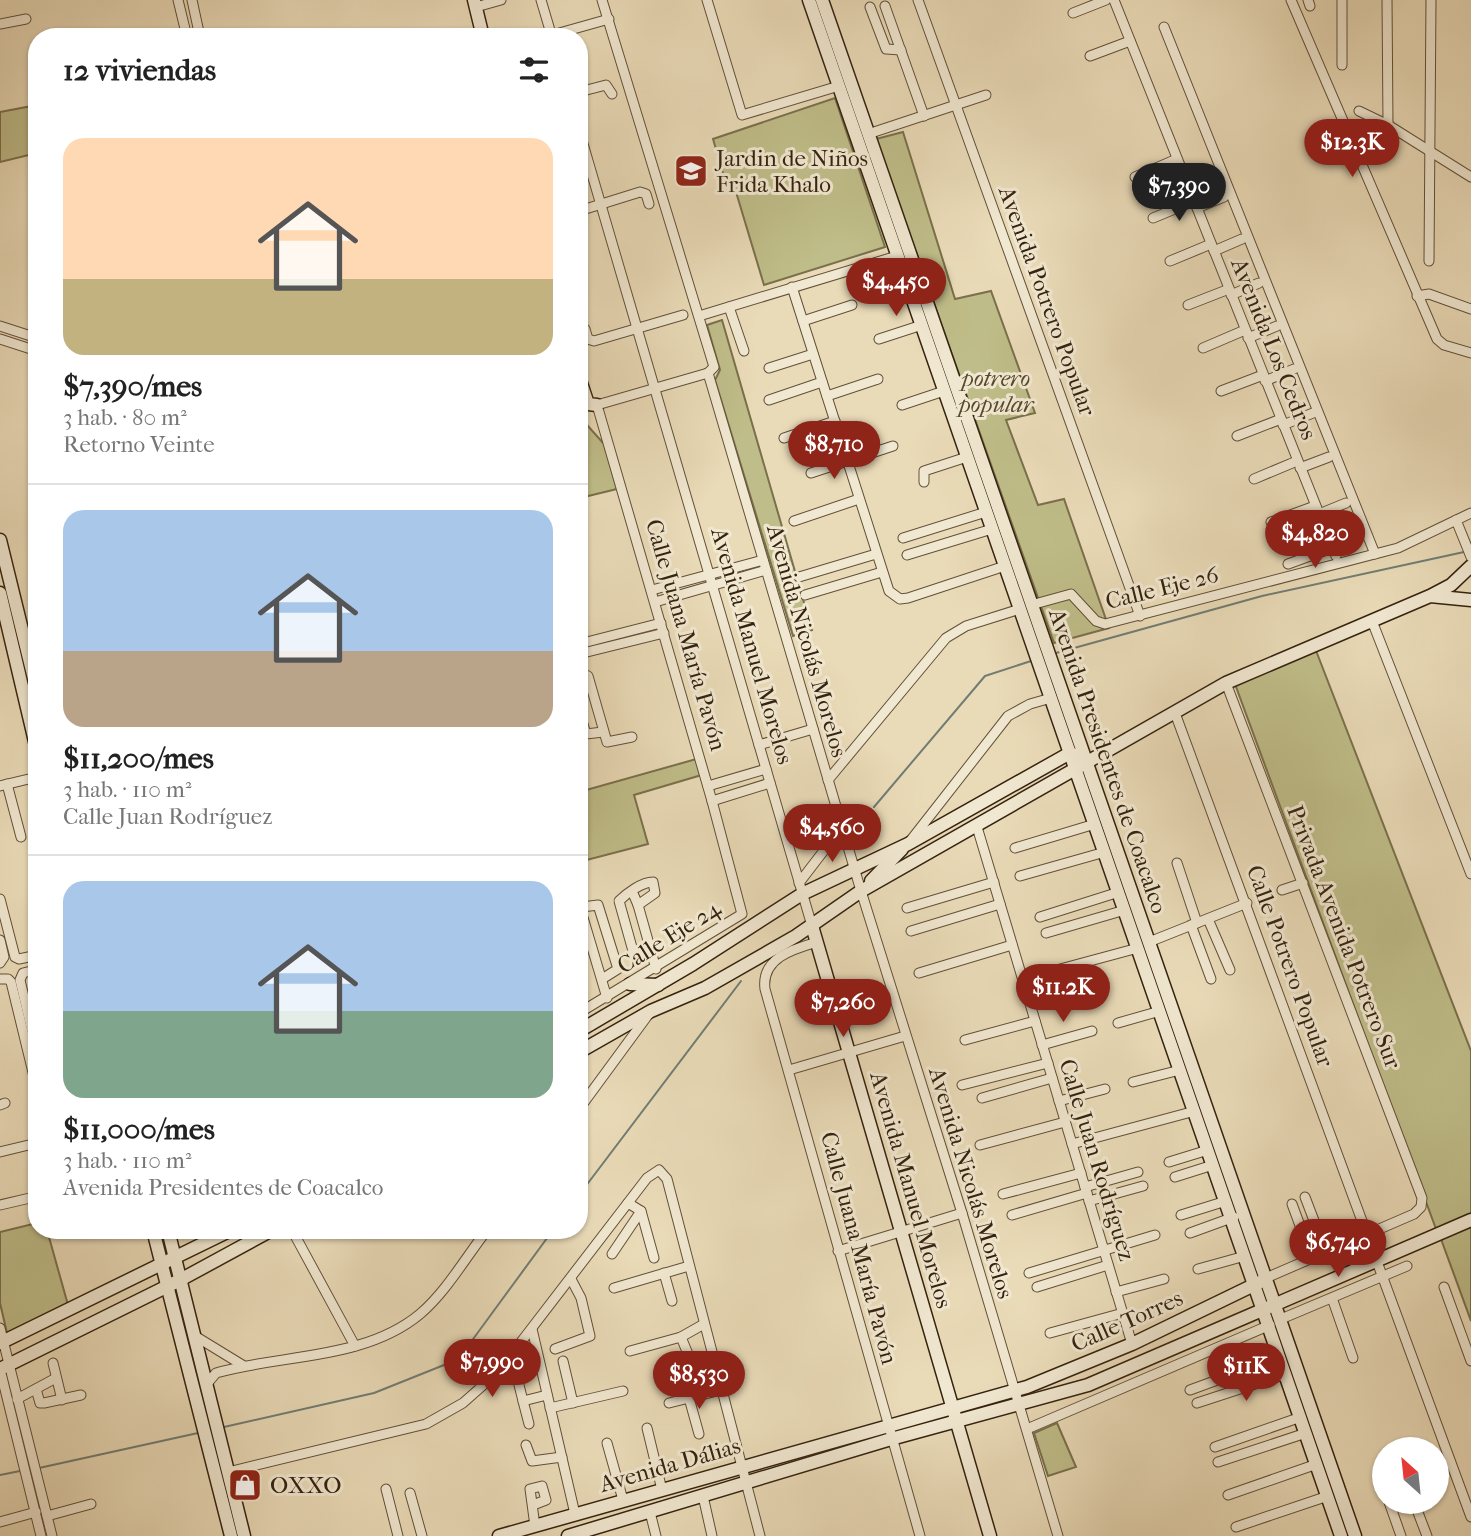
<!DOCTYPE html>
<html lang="es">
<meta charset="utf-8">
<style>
body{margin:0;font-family:"IM FELL French Canon",serif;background:#f6f6f6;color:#222;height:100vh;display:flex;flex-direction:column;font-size:26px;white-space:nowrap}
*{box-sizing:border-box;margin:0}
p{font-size:23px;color:#767676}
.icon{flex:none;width:38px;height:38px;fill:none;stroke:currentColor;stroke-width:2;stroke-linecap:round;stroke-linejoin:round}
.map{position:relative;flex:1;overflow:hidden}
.drawer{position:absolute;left:28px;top:28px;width:560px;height:1211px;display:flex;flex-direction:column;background:#fff;border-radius:28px;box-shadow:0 2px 5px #0004}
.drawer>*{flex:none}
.needle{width:46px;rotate:333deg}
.buttons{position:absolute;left:1372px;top:1437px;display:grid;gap:14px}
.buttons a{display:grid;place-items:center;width:77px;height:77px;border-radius:50%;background:#fff;box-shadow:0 2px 5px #0004;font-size:35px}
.price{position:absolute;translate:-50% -60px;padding:0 16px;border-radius:24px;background:#8f2418;color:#fff;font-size:23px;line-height:46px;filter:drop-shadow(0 2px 4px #0008)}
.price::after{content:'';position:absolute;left:50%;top:42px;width:21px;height:16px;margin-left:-10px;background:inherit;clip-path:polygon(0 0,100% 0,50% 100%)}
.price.current{background:#222;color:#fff}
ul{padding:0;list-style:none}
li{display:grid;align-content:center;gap:14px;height:371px;padding:0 35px}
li+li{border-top:2px solid #e0e0e0}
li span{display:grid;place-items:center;height:217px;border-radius:21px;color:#555}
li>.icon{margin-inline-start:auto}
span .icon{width:126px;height:126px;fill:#fffc;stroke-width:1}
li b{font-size:30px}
h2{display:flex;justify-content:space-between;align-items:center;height:84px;padding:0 35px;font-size:30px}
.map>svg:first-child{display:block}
</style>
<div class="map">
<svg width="1471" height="1536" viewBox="0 0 1471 1536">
<rect width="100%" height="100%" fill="#eadbb8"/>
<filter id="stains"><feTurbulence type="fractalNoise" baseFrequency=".00286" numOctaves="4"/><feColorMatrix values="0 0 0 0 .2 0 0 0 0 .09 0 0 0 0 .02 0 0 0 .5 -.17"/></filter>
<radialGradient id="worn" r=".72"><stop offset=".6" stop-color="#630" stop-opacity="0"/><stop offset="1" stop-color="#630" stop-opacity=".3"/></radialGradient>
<g fill="#bfbd89" stroke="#7a704c" stroke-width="2">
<path d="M835,98L885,247L764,285L736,192L729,194L713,139Z"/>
<path d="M37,105V153L0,162V112Z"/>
<path d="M903,132L955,299L991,291L1035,413L1006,420L1038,505L1064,499L1109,628L1054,643L876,139Z"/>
<path d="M722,320L812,630L793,636L715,380L720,370L707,325Z"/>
<path d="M579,426L583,431L588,426L604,444L617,489L584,497L579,478Z"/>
<path d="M1315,648L1471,1051V1213L1436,1229L1235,684Z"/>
<path d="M700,758L705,774L634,795L648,844L579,862V792Z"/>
<path d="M37,1223V1230H47L68,1305L7,1333L0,1303V1232Z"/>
<path d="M1471,1226V1321L1441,1239Z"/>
<path d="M1057,1423L1076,1467L1048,1476L1034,1433Z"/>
</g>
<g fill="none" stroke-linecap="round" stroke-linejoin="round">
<g stroke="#717d74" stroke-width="2">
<path d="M1056,653L1262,596L1464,552"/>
<path d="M874,807L985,676L1034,660"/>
<path d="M579,1195L741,981"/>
<path d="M224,1427L374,1393L449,1363L468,1346L553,1230"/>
<path d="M39,1468L198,1433"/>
<path d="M0,1475L20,1471"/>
</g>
<defs>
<g id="street">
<path d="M178,0L187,37"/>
<path d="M192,0L200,37"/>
<path d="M541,0L552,37"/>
<path d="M602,0L714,367L708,373"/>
<path d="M707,0L742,115L839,86"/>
<path d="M918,0L1140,616"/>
<path d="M1114,0L1336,556"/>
<path d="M1291,0L1437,339L1444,345L1471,353"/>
<path d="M1308,0L1310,6"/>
<path d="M1342,0V65"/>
<path d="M1387,0L1388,125"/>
<path d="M885,6L924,116"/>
<path d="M476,7L501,0"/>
<path d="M870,7L886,49L901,50"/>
<path d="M1073,13L1106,0"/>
<path d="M0,24L26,19"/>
<path d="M1164,27L1375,554"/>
<path d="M545,37L609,19"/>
<path d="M1090,56L1130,41"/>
<path d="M579,92L606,85L612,94"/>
<path d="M1359,111L1388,125L1471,177"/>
<path d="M579,130L812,926"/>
<path d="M868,134L986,95"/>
<path d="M1135,177L1177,159"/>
<path d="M1197,208L1224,197"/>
<path d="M579,211L640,192L646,194L649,204"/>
<path d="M1153,218L1194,201"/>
<path d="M1214,251L1242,239"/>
<path d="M1170,261L1211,244"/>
<path d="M1429,261L1431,0"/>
<path d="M792,287L889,591L900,599L908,598L1005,566"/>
<path d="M1231,295L1259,283"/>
<path d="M1417,296L1429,294L1471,309"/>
<path d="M1188,305L1229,289"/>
<path d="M729,307L744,351"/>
<path d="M699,316L897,256"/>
<path d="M803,321L852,305"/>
<path d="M0,326L37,338"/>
<path d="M585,329L588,339L594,341L683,315"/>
<path d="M1248,338L1277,326"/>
<path d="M0,339L37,351"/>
<path d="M879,339L922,325"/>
<path d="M1203,348L1245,330"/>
<path d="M769,368L813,354"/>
<path d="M708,373L861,891L962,1213L1058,1536"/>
<path d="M1265,381L1294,369"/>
<path d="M1221,391L1263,375"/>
<path d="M827,396L878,379"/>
<path d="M769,400L822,382"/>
<path d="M902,405L944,391"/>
<path d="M1283,425L1313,413"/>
<path d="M1237,436L1281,419"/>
<path d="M784,438L835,421"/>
<path d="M1300,468L1329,457"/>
<path d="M811,473L893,446"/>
<path d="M1254,479L1297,461"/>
<path d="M924,482V471L967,457"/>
<path d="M1319,514L1346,503"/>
<path d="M1456,520L1471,557"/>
<path d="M794,521L859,499"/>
<path d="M1271,522L1315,506"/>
<path d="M903,538L986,512"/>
<path d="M907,555L992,529"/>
<path d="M1288,564L1332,548"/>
<path d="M799,577L876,554"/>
<path d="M652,590L763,560"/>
<path d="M805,595L882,572"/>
<path d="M655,602L766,570"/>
<path d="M1031,605L1071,594L1096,621L1105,624L1398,548L1471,513"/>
<path d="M1372,621L1471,874"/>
<path d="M579,644L661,623"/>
<path d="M579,654L664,633"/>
<path d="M579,665L581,673L588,676L607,742L632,737"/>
<path d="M1226,683L1422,1198L1421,1207L1414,1214L1266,1278"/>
<path d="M579,711L586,734L603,732"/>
<path d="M1175,713L1471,1517"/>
<path d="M759,745L813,729"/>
<path d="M828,780L946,638L966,626L1020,609"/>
<path d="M7,784L21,837"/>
<path d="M0,786L37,777"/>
<path d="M708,786L766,769"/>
<path d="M712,801L770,783"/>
<path d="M977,827L1132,1344"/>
<path d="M911,840L1008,716L1030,704L1051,698"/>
<path d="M1015,848L1095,824"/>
<path d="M1177,863L1197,923"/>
<path d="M1020,876L1105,852"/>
<path d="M799,883L842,827"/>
<path d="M1282,890L1303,883"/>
<path d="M632,891L638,905L655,893L653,882C642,882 627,893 619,901L633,951L639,955L651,952"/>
<path d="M0,899L15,957L19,959L33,956"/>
<path d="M579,904L607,998"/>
<path d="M638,905L656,969"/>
<path d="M582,907L598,905L618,969L602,979"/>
<path d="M907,908L994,882"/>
<path d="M1040,917L1119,892"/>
<path d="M1208,919L1230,970"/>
<path d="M1191,925L1211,979"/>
<path d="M911,931L1000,904"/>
<path d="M1046,933L1125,910"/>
<path d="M0,940L4,957L0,963"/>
<path d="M817,942C793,949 761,958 765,989L920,1536"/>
<path d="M1149,942L1247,903"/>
<path d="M35,970L23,973L20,980L37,1052"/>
<path d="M919,973L1012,945"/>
<path d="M0,979H8L11,982L37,1089"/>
<path d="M1023,979L1138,948"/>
<path d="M579,1013L742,914L712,801L597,405L708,373"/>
<path d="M1118,1023L1160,1011"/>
<path d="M965,1040L1035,1021"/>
<path d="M1042,1045L1092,1031"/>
<path d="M789,1070L905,1036"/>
<path d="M1133,1082L1180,1070"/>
<path d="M962,1085L1048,1063"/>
<path d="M982,1098L1052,1078"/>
<path d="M1059,1101L1105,1089"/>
<path d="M0,1105L5,1103"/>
<path d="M579,1109L648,1015"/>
<path d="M1072,1144L1195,1111"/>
<path d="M980,1145L1065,1122"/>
<path d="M0,1152L37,1143"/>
<path d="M1169,1162L1208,1150"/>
<path d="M1175,1177L1213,1165"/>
<path d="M1085,1187L1138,1172"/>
<path d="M1003,1194L1081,1173"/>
<path d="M1305,1197L1326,1252"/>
<path d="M1089,1201L1143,1186"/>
<path d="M628,1203L641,1211L654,1258"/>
<path d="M1292,1204L1312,1258"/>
<path d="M0,1205L30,1198"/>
<path d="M1012,1215L1087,1193"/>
<path d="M1181,1215L1226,1201"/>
<path d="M292,1230L355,1346"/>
<path d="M1190,1233L1234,1217"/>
<path d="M838,1251L962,1213"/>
<path d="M612,1254L641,1211"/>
<path d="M1198,1269L1245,1256"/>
<path d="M664,1273L672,1301"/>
<path d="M1029,1273L1155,1235"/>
<path d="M1037,1287L1108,1265"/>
<path d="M1444,1287L1471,1361"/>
<path d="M614,1288L689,1266"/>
<path d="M1116,1292L1164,1279"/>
<path d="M1332,1298L1353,1358"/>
<path d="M1281,1319L1407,1266"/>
<path d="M0,1328L52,1536"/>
<path d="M532,1329L575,1514"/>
<path d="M1050,1333L1123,1313"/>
<path d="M195,1336L244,1366"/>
<path d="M681,1337L695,1371"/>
<path d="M555,1349L590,1336L581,1298L571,1279"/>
<path d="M630,1351L681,1337L704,1324"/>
<path d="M563,1361L573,1403"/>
<path d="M53,1363L62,1400"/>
<path d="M0,1369L41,1536"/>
<path d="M518,1381L523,1401L547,1395"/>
<path d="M206,1385L216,1373C282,1354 365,1360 420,1314C446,1292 466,1257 487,1230"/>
<path d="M36,1389L40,1403H44L81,1395"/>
<path d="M1190,1390L1280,1357"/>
<path d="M689,1398L699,1434"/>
<path d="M17,1399L56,1378"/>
<path d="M523,1401L529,1424"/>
<path d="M669,1403L721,1390"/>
<path d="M1197,1403L1286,1374"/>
<path d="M550,1408L623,1391"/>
<path d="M647,1428L662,1490"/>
<path d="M1027,1429L1270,1325"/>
<path d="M607,1443L623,1500"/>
<path d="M526,1445L532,1461L562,1457"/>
<path d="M1215,1447L1301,1417"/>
<path d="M1218,1462L1306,1433"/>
<path d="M228,1472L426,1424L463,1403L498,1372L647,1178L659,1170L667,1179L760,1536"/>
<path d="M386,1489L398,1536"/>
<path d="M410,1493L422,1536"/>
<path d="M1228,1495L1317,1464"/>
<path d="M703,1496L712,1536"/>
<path d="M1389,1502L1401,1536"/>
<path d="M1414,1502L1427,1536"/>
<path d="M533,1505L546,1500L542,1486L530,1489L535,1526"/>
<path d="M650,1512L656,1536"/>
<path d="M47,1516L91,1504"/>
<path d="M0,1522L36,1512"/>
<path d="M1236,1527L1328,1496"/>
</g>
<g id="secondary">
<path d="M474,0L483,37"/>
<path d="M809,0L1341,1536"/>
<path d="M822,0L1355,1536"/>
<path d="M579,377L588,404L597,405"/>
<path d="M0,540L37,691"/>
<path d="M0,593L37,750"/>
<path d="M1432,595L1451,585L1471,566"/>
<path d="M871,881L902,849"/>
<path d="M812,926L990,1536"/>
<path d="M630,984L658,985"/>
<path d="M579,1031L693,964L802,894L908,844L1070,753L1077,756"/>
<path d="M579,1052L651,1011L705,988L796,936L861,891L1226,683L1430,596L1471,600"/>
<path d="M153,1230L231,1536"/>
<path d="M168,1230L244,1536"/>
<path d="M0,1343L231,1230"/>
<path d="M0,1369L180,1280L272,1230"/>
<path d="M499,1536L1027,1387L1132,1344L1260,1282"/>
<path d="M568,1536L891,1439L1088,1385L1471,1220"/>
</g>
</defs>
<use href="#street" stroke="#625039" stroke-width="11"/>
<use href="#secondary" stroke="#34220f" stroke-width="15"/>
<use href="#street" stroke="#f1e8d1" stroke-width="9"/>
<use href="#secondary" stroke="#f1e8d1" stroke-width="12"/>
</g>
<defs>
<symbol id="school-square" viewBox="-11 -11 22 22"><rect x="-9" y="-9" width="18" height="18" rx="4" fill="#8f2418" stroke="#f1e8d1"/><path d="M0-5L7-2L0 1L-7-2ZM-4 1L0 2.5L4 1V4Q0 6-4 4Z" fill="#fff"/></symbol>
<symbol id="shop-square" viewBox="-11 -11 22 22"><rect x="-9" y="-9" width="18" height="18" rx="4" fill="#8f2418" stroke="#f1e8d1"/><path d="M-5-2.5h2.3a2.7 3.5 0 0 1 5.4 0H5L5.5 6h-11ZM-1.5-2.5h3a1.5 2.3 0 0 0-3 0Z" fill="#fff"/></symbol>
</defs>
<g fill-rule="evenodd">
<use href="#school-square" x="672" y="152" width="38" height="38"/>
<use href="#shop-square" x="226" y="1466" width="38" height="38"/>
</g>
<g text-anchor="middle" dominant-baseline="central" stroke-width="6" stroke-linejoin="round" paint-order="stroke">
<g font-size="23" fill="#34220f" stroke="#f1e8d1" text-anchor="start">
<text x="716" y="158">Jardin de Niños<tspan x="716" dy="26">Frida Khalo</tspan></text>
<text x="270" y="1485">OXXO</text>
</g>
<g font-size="23" fill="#34220f" stroke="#f1e8d1">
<text transform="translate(1047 301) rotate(70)">Avenida Potrero Popular</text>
<text transform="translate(1274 349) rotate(68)">Avenida Los Cedros</text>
<text transform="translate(1162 588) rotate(-14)">Calle Eje 26</text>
<text transform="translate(686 635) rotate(74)">Calle Juana María Pavón</text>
<text transform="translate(807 641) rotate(74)">Avenida Nicolás Morelos</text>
<text transform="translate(752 646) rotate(74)">Avenida Manuel Morelos</text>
<text transform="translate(1108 761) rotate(71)">Avenida Presidentes de Coacalco</text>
<text transform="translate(669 937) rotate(-32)">Calle Eje 24</text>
<text transform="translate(1344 937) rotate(69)">Privada Avenida Potrero Sur</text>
<text transform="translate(1290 966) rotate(70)">Calle Potrero Popular</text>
<text transform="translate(1097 1160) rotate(73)">Calle Juan Rodríguez</text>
<text transform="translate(971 1183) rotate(73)">Avenida Nicolás Morelos</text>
<text transform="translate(911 1190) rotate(74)">Avenida Manuel Morelos</text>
<text transform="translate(859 1248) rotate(75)">Calle Juana María Pavón</text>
<text transform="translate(1127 1321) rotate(-24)">Calle Torres</text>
<text transform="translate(670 1465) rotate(-16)">Avenida Dálias</text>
</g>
<g font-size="23" font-style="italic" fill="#57492e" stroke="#f1e8d1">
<text x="996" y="378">potrero<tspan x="996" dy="26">popular</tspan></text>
</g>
</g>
<rect width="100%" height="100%" filter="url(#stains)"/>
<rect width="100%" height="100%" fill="url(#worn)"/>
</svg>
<div class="buttons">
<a><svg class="needle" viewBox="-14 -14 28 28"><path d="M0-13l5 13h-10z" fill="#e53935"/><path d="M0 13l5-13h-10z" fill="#767676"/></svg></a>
</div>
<b class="price" style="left:1352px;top:179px">$12.3K</b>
<b class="price current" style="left:1179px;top:223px">$7,390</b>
<b class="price" style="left:896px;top:318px">$4,450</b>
<b class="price" style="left:834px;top:481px">$8,710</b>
<b class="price" style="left:1315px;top:570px">$4,820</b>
<b class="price" style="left:832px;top:864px">$4,560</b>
<b class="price" style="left:1063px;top:1024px">$11.2K</b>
<b class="price" style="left:843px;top:1039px">$7,260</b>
<b class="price" style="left:1338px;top:1279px">$6,740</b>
<b class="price" style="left:492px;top:1399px">$7,990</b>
<b class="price" style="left:1246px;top:1403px">$11K</b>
<b class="price" style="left:699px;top:1411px">$8,530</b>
<section class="drawer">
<h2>12 viviendas<svg class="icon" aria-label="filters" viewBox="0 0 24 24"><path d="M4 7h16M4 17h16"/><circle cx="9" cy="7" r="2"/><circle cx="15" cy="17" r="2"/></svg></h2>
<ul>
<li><span style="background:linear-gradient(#ffd9b3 65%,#c2b280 0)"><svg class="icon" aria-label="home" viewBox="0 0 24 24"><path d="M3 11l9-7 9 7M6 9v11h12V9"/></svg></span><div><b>$7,390/mes</b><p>3 hab. · 80 m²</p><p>Retorno Veinte</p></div></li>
<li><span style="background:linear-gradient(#a9c7e8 65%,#b9a48a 0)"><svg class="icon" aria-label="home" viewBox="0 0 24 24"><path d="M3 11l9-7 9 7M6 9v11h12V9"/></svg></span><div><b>$11,200/mes</b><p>3 hab. · 110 m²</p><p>Calle Juan Rodríguez</p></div></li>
<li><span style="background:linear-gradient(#a9c7e8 60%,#7fa58c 0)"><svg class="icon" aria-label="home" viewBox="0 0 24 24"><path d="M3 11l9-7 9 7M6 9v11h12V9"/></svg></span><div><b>$11,000/mes</b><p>3 hab. · 110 m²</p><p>Avenida Presidentes de Coacalco</p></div></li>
</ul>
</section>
</div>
